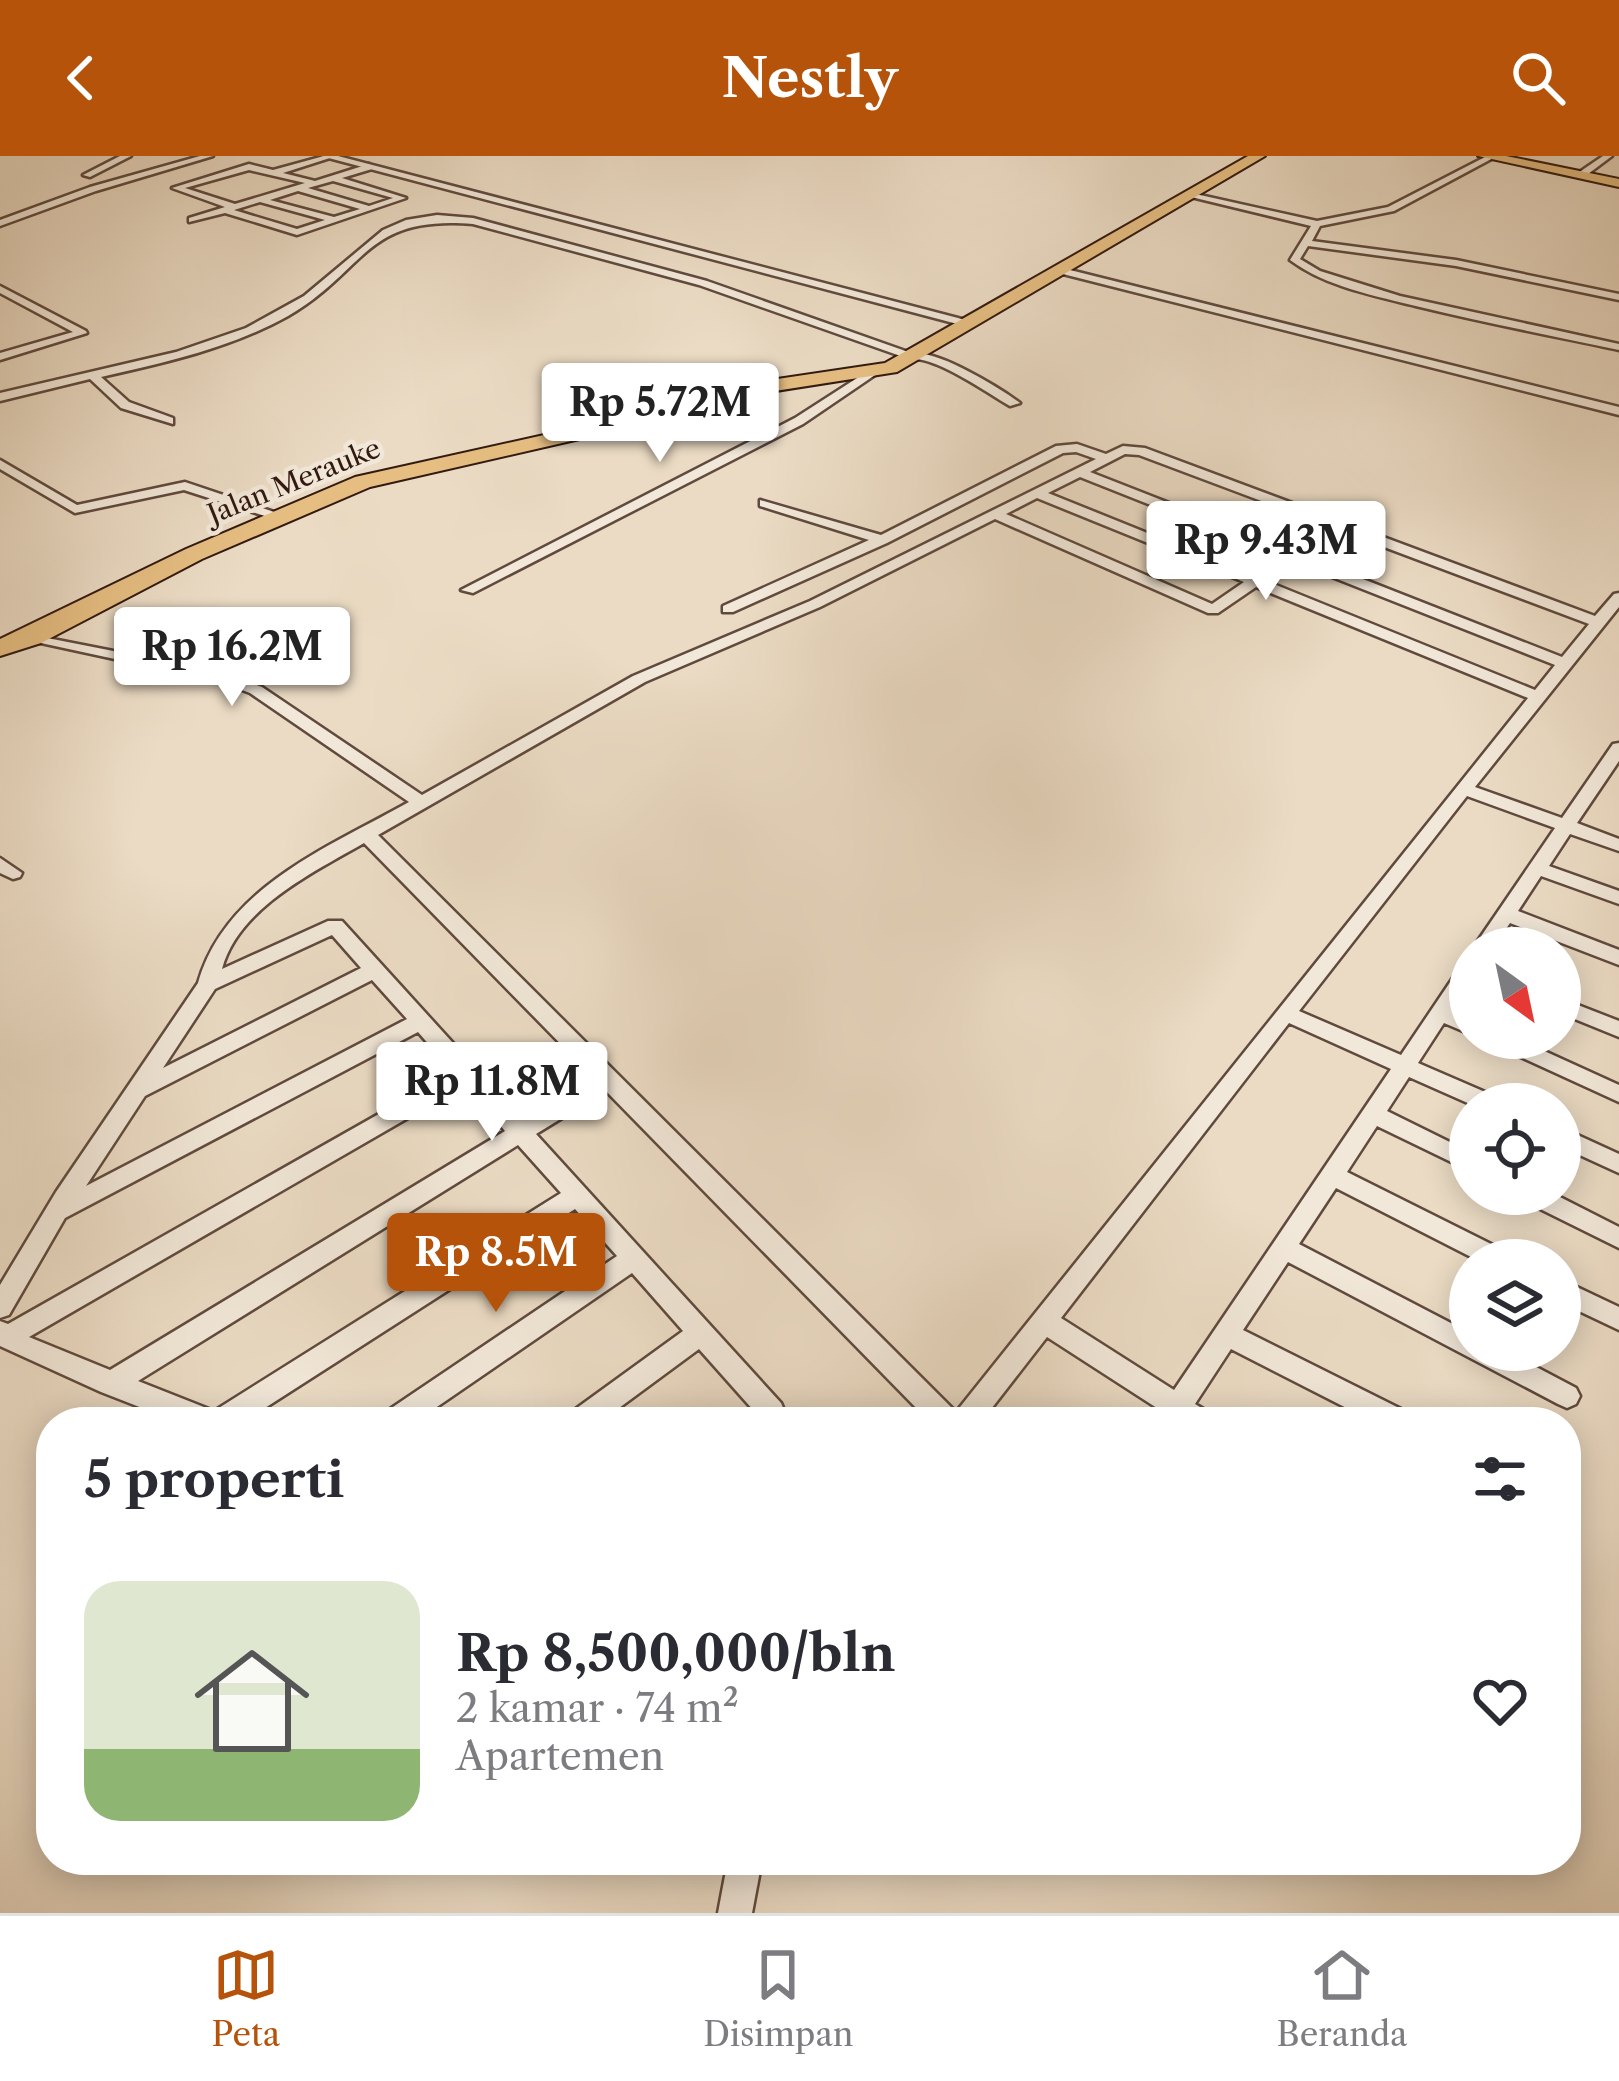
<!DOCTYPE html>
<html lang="id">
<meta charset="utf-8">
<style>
body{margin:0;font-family:"Libre Caslon Text",serif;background:#f2f2f3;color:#2b2b33;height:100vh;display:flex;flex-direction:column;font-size:45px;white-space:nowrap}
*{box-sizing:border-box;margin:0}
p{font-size:39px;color:#7c7c81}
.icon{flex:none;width:66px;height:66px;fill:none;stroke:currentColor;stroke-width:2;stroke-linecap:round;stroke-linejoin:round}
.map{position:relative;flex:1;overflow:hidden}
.drawer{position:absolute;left:36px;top:1251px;width:1545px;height:468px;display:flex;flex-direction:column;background:#fff;border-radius:48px;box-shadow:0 6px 30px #0003}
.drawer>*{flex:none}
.needle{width:78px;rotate:147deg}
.buttons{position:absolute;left:1449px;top:771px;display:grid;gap:24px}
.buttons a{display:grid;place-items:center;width:132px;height:132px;border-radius:50%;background:#fff;box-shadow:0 6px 30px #0003;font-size:60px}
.price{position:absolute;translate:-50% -102px;padding:0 27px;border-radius:12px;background:#fff;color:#222;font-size:39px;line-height:78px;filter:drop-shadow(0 3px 6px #0008)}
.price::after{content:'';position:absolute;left:50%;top:72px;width:36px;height:27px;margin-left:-18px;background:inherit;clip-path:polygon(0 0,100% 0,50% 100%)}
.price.on{background:#b45309;color:#fff}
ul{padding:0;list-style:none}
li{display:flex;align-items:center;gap:36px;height:300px;padding:0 48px}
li+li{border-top:3px solid #e1e1e2}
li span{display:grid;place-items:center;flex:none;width:336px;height:240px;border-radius:36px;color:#555}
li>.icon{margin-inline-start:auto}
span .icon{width:144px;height:144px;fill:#fffc;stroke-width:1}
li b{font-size:51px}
h2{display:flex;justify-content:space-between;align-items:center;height:144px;padding:0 48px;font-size:51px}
header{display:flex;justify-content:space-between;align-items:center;height:156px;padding:0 48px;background:#b45309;color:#fff;font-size:54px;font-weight:700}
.dock{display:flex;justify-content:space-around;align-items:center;height:168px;border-top:3px solid #e1e1e2;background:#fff;font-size:33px;color:#7c7c81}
.dock a{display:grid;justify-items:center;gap:6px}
.dock .on{color:#b45309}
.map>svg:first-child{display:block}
</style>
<header><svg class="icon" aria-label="back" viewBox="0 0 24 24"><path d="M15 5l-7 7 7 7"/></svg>Nestly<svg class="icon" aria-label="search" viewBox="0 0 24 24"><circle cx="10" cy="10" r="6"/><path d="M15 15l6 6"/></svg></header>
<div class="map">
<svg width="1619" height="1757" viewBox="0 0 1619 1757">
<rect width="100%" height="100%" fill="#ebdbc4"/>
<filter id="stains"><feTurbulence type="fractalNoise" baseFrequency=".00167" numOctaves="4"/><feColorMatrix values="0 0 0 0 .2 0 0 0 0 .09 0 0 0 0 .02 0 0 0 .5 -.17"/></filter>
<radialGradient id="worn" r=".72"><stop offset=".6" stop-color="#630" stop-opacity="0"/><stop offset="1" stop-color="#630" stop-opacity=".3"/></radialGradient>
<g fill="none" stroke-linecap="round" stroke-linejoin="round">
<defs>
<g id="minor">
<path d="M120,0H131L90,21L83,19Z"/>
<path d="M200,0H213L96,35L0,70V64L90,31Z"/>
<path d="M324,0L333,1L283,17L315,25L369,8L372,13L342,22L406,42L297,79L225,57L189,66V62L225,51L172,32L249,8L273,14ZM249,14L305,27L235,48L185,32ZM333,25L393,42L369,50L308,32ZM298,35L360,53L334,61L270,44ZM260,46L325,64L297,73L234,54Z"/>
<path d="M1487,0L1495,1L1394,55L1320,70L1312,85L1456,104L1619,138V144L1456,110L1308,90L1300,103L1320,115L1400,140L1619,188V194C1553,180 1486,167 1420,151C1376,140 1326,131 1290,104L1311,70L1187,40L1191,37L1317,65L1388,51Z"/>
<path d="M1603,0H1612L1584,21H1578V17Z"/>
<path d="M437,59L473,62L707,125L914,198C936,193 1000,232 1020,247L1010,250C986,236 934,199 909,203L699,129L473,68C364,59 367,114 288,160C231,192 164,207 101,221L129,246L173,262V268L121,252L90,223L0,245V237L176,196L246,172L304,140L383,74L406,64Z"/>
<path d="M1062,112L1619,251V259L1059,117Z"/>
<path d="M0,130L86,175L87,177L0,204V197L73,176L0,137Z"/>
<path d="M868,215L878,217L803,268L473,437L461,434L795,262Z"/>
<path d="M1077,288L1106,298L1123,290L1145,292L1595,460L1614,438L1619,437V451L1475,631L1562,662L1613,588L1619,587V605L1577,667L1619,683V695L1570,678L1549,710L1619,735V748L1541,720L1518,755L1619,794V809L1510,767L1493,792H1473L1555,672L1467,640L1299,855L1401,899L1463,807L1470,805V828L1453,853L1470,861V878L1444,867L1418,907L1499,942L1502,948H1470L1409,921L1387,955L1470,996V1015L1377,970L1347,1016L1509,1097L1512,1104H1477L1336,1032L1299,1088L1470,1177V1194H1504L1576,1232L1580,1240L1576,1248L1567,1252L1558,1248L1288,1106L1243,1174L1409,1257L1413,1266H1374L1231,1193L1195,1248L1210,1257L1214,1266H1155L1160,1254L1047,1181L981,1266H930L606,935L536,978L781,1247L785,1256L780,1266H750L755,1256L699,1193L600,1266H566L570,1257L683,1175L632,1117L415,1266H380L384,1257L617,1100L575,1053L243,1266H178L101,1236L0,1190V1165L8,1168L453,916L418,876L65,1062L9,1159L0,1162V1129L56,1036L198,827C225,731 329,691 409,646L250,537L221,526L27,484V478L225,517L262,531L422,639L633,520L810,445L1096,303L1076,296L1063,297L887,387L733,456H723V450L869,384L760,350V344L881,379L1056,290ZM1125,298L1139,299L1589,468L1562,501L1090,316ZM1080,321L1282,401L1254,420L1048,337ZM1037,342L1244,426L1212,448L1006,358ZM995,363L1208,457H1218L1256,431L1528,542L956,1256L378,679L645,526L820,451ZM1294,406L1555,509L1535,534L1266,425ZM364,687L593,921L523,964L342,765H328L222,813C238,752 314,716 364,687ZM332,779L361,812L163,912L215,833ZM372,824L407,863L86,1030L145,940ZM1289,867L1391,913L1174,1234L1061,1162ZM465,929L505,975L110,1214L29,1181ZM518,989L561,1037L214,1255L138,1225Z"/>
<path d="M0,304L77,349L185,326L286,360L274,363L184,334L75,357L0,313Z"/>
<path d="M0,702L22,717L20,721L13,723L0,717Z"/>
<path d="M1560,842L1619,865V881L1560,857Z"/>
<path d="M1486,882H1516L1619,929V946L1490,887Z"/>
<path d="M1560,971L1619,998V1017L1560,990Z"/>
<path d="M1520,1038H1554L1619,1071V1092L1524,1045Z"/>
<path d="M1560,1123L1619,1151V1174L1560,1146Z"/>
<path d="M728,1704H762L752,1757H718Z"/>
</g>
<path id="tertiary" d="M321,0H338L977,167L965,170Z"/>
<g id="trunk">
<path d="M1248,0H1265L897,216L686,249L584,282L370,331L202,403L41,487L0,500V483L186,393L355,321L571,273L683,237L885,207Z"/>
<path d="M1478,0H1506L1619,23V31Z"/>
</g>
</defs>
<use href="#minor" stroke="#604a3e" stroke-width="5"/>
<use href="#tertiary" stroke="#604a3e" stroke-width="5"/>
<use href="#trunk" stroke="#321a11" stroke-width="4"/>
<use href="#minor" fill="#f2e8d9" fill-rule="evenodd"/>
<use href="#tertiary" fill="#f2e8d9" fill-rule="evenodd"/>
<use href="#trunk" fill="#e6be82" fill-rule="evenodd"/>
</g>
<g text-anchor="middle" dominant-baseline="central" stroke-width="9" stroke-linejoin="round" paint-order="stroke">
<g font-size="27" fill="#321a11" stroke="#f2e8d9">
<text transform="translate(294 325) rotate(-22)">Jalan Merauke</text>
</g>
</g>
<rect width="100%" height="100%" filter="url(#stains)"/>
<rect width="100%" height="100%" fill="url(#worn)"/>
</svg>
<div class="buttons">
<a><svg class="needle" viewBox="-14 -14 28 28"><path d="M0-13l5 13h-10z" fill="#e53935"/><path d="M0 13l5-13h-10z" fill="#7c7c81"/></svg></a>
<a><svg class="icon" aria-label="locate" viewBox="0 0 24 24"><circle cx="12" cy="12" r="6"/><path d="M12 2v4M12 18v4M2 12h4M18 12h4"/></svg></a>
<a><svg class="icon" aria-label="layers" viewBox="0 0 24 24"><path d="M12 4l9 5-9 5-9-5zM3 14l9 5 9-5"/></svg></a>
</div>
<b class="price" style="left:660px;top:309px">Rp 5.72M</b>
<b class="price" style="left:1266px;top:447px">Rp 9.43M</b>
<b class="price" style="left:232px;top:553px">Rp 16.2M</b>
<b class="price" style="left:492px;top:988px">Rp 11.8M</b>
<b class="price on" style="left:496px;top:1159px">Rp 8.5M</b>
<section class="drawer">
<h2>5 properti<svg class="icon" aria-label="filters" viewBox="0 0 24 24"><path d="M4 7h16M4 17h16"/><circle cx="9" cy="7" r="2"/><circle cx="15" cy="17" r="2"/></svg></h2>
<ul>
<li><span style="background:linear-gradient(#dfe7d0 70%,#8fb573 0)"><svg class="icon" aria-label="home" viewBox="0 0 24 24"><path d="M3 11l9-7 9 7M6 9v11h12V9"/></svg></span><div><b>Rp 8,500,000/bln</b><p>2 kamar · 74 m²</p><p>Apartemen</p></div><svg class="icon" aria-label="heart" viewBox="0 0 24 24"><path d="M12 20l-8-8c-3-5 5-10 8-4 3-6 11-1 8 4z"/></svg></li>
</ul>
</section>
</div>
<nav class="dock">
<a class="on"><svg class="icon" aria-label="map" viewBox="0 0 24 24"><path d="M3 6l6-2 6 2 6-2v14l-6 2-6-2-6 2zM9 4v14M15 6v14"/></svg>Peta</a>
<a><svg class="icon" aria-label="saved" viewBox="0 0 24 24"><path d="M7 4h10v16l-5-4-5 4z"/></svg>Disimpan</a>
<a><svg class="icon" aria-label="home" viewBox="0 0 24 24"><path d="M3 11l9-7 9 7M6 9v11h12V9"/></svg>Beranda</a>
</nav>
